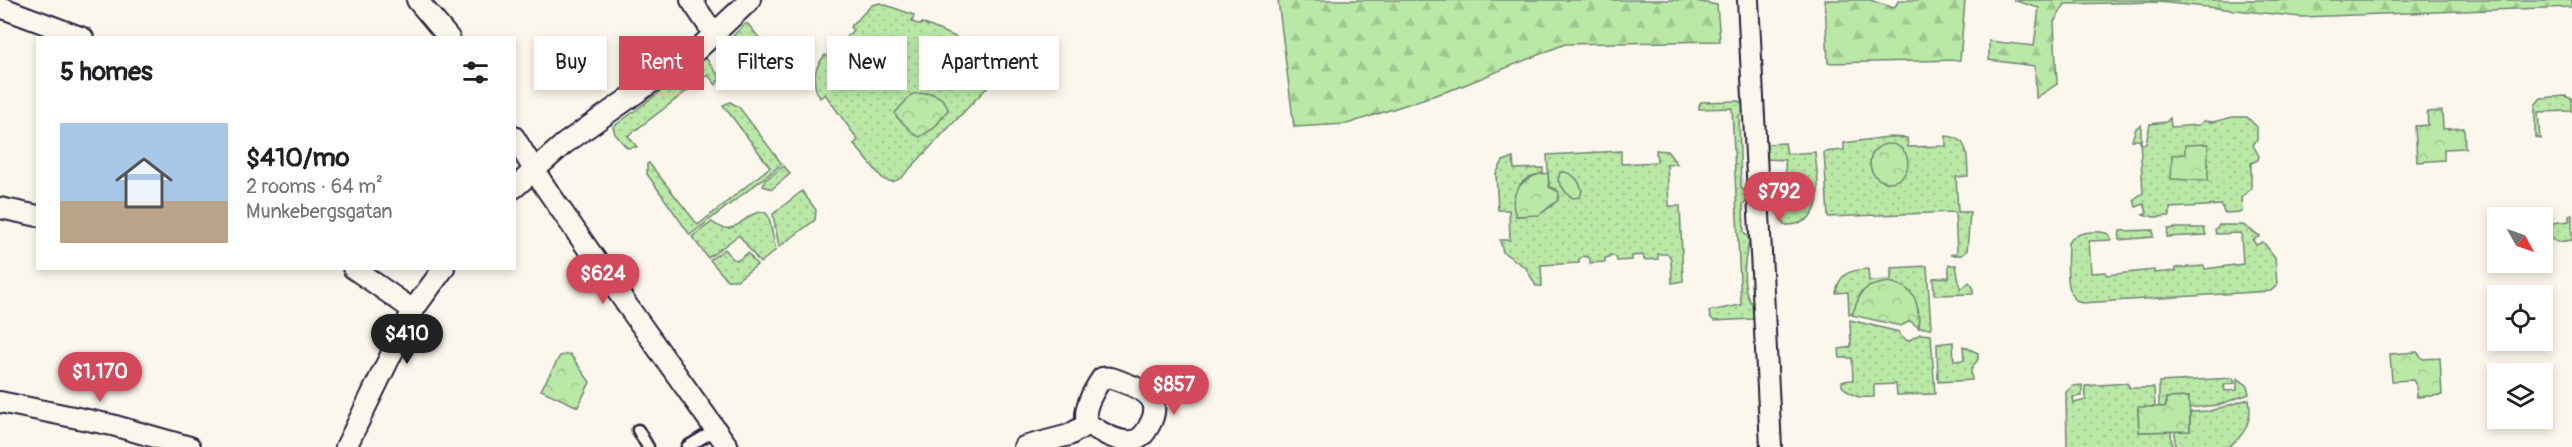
<!DOCTYPE html>
<meta charset="utf-8">
<style>
body{margin:0;font-family:Pangolin,sans-serif;background:#f6f6f6;color:#202124;height:100vh;display:flex;flex-direction:column;font-size:22px;white-space:nowrap}
*{box-sizing:border-box;margin:0}
p{font-size:20px;color:#757577}
.icon{flex:none;width:33px;height:33px;fill:none;stroke:currentColor;stroke-width:2;stroke-linecap:round;stroke-linejoin:round}
.map{position:relative;flex:1;overflow:hidden}
.details{position:absolute;left:36px;top:36px;width:480px;height:234px;display:flex;flex-direction:column;background:#fff;border-radius:0px;box-shadow:0 3px 9px #0003}
.details>*{flex:none}
.hud{position:absolute;left:534px;top:36px;width:570px;height:54px;display:flex;gap:12px}
.needle{width:39px;rotate:130deg}
.fabs{position:absolute;left:2487px;top:207px;display:grid;gap:12px}
.fabs a{display:grid;place-items:center;width:66px;height:66px;border-radius:0px;background:#fff;box-shadow:0 3px 9px #0003;font-size:30px}
.price{position:absolute;translate:-50% -51px;padding:0 14px;border-radius:21px;background:#d1495b;color:#fff;font-size:20px;line-height:39px;filter:drop-shadow(0 2px 3px #0008)}
.price::after{content:'';position:absolute;left:50%;top:36px;width:18px;height:14px;margin-left:-9px;background:inherit;clip-path:polygon(0 0,100% 0,50% 100%)}
.price.active{background:#222;color:#fff}
ul{padding:0;list-style:none}
li{display:flex;align-items:center;gap:18px;height:150px;padding:0 24px}
li span{display:grid;place-items:center;flex:none;width:168px;height:120px;border-radius:0px;color:#555}
li>.icon{margin-inline-start:auto}
span .icon{width:72px;height:72px;fill:#fffc;stroke-width:1}
li b{font-size:26px}
h2{display:flex;justify-content:space-between;align-items:center;height:72px;padding:0 24px;font-size:26px}
.chip{padding:0 21px;border-radius:0px;background:#fff;box-shadow:0 3px 9px #0003;font-size:21px;line-height:54px}
.chip.active{background:#d1495b;color:#fff}
.map>svg:first-child{display:block}
</style>
<div class="map">
<svg width="2572" height="447" viewBox="0 0 2572 447">
<defs>
<pattern id="grass-dots" width="8" height="8" patternUnits="userSpaceOnUse" patternTransform="scale(1.5)"><rect width="8" height="8" fill="#bae8a7"/><path d="M2 2h.1M6 6h.1" fill="none" stroke="#a0c791" stroke-width="1.8" stroke-linecap="round"/></pattern>
<pattern id="forest-firs" width="22" height="20" patternUnits="userSpaceOnUse" patternTransform="scale(1.5)"><rect width="22" height="20" fill="#bae8a7"/><path d="M5 1l3.5 6h-7zM16 11l3.5 6h-7z" fill="#a0c791"/></pattern>
<pattern id="park-crowns" width="20" height="18" patternUnits="userSpaceOnUse" patternTransform="scale(1.5)"><rect width="20" height="18" fill="#bae8a7"/><path d="M2 6a3 3 0 1 1 6 0M12 15a3 3 0 1 1 6 0" fill="none" stroke="#a0c791"/></pattern>
</defs>
<rect width="100%" height="100%" fill="#fbf7ec"/>
<filter id="ink" filterUnits="userSpaceOnUse"><feTurbulence type="fractalNoise" baseFrequency=".0167" numOctaves="2"/><feDisplacementMap in="SourceGraphic" scale="12" xChannelSelector="R" yChannelSelector="G"/><feConvolveMatrix kernelMatrix="1 2 1 2 8 2 1 2 1" color-interpolation-filters="sRGB"/></filter>
<g filter="url(#ink)">
<g fill="url(#grass-dots)" stroke="#6e8571" stroke-width="1.5" fill-rule="evenodd">
<path d="M880,3L914,15L912,22L921,25L922,23L956,37L957,40L965,43L968,37C989,46 1016,50 996,78L903,176C896,182 891,183 883,179L854,144L858,140L825,94L820,98C810,82 814,68 825,55L829,57L853,30L850,27L872,5ZM933,54L962,55L971,60L974,67L971,77C956,88 937,88 922,76L921,69L926,56Z"/>
<path d="M745,24H748L768,49V57L753,70L740,77L718,51Z"/>
<path d="M706,58L720,78L716,85L708,75L628,136L637,147L627,148L615,134L613,127Z"/>
<path d="M2565,96L2572,99V111L2538,112L2540,139L2535,137V105L2541,98Z"/>
<path d="M1738,101L1743,104L1744,111L1739,116L1741,188L1749,195L1748,200L1743,204L1744,232L1750,240C1744,257 1741,284 1750,302L1755,301V315L1752,319L1714,321L1710,317L1709,311L1741,305L1732,108L1699,109V105L1701,102Z"/>
<path d="M730,102L739,107L782,164L690,235L647,174V164L649,163L698,225L770,167L723,105Z"/>
<path d="M2233,117H2247L2257,127V140L2253,145L2259,156L2258,160L2251,163V188L2241,198L2242,212L2224,213L2222,205L2170,208V216L2154,217L2143,214L2147,212L2144,204L2136,207L2134,199L2143,193L2140,140H2132L2136,128L2141,125V144H2146L2150,124L2166,122L2170,118L2171,127L2199,125L2204,121L2213,122Z"/>
<path d="M1946,136C1970,137 1967,157 1968,176L1956,177L1958,212H1970L1967,251L1962,255H1950L1957,253L1955,212L1828,217L1824,152L1844,150V143L1888,137L1907,138L1908,147L1946,146Z"/>
<path d="M1785,143L1787,154L1815,152C1816,173 1827,212 1802,222C1797,225 1788,225 1783,225L1782,184L1786,183L1785,160L1764,159L1761,149L1766,144Z"/>
<path d="M1656,150L1667,151L1677,164L1667,165L1669,206H1680L1683,281L1672,283L1671,259L1668,254H1658V259L1644,260L1643,255L1632,256V260L1617,261L1616,257L1610,255L1609,257L1605,258V262L1590,263V258L1583,256L1579,259V263L1541,265L1542,286H1536L1526,268L1503,252L1500,240H1510L1509,210H1498L1496,174L1503,161L1513,158L1514,169L1543,168V173L1529,177L1520,184L1516,216C1532,216 1552,212 1559,196L1556,189L1549,187L1547,155L1621,151V164L1657,162Z"/>
<path d="M784,166L790,174L772,189L763,186L765,180Z"/>
<path d="M802,191L816,210L815,220L779,247L773,214Z"/>
<path d="M765,212L769,217L776,250L760,263L739,235L708,258L692,237L712,222C737,241 743,210 765,212Z"/>
<path d="M2572,215V240L2557,242L2543,234V224L2569,221V216Z"/>
<path d="M2219,225H2243L2260,236L2253,240L2256,245L2263,242L2275,257L2277,285L2271,291L2082,303C2063,299 2068,259 2068,243C2075,231 2097,230 2109,234L2111,240L2089,241L2091,273L2106,272V275L2154,270V273L2176,271V268L2204,266L2205,269L2243,264L2241,233L2216,234L2215,230Z"/>
<path d="M2176,228H2204L2206,235L2167,237L2168,229Z"/>
<path d="M2153,230V237L2119,240L2120,231Z"/>
<path d="M725,249L733,259L738,260L748,253L757,265L737,280H727L710,260Z"/>
<path d="M1949,265H1956L1960,288L1964,287L1969,282L1973,287V294L1934,295L1933,278L1949,277Z"/>
<path d="M1927,266L1931,328H1919L1918,309L1861,292L1853,314H1849L1848,292L1836,293C1839,273 1850,270 1868,269L1869,281L1891,280V268Z"/>
<path d="M1850,320L1899,332L1901,337L1908,341L1920,334L1931,335L1935,394L1897,395L1896,384L1874,385V397C1858,398 1853,397 1842,386V381L1853,380L1852,358H1840L1839,349L1851,347Z"/>
<path d="M1953,342L1954,361L1964,360L1963,346L1978,353V359L1971,370L1972,380L1938,382L1937,344Z"/>
<path d="M2233,378L2235,383L2224,385L2225,391L2237,390V378L2247,385L2249,394L2218,405L2189,408V397L2166,398V407H2159V382Z"/>
<path d="M2127,383L2130,388H2154L2155,407L2138,408L2139,432L2171,431L2172,447H2067L2066,392L2073,386L2082,385V396L2073,397L2074,403L2086,400L2085,386Z"/>
<path d="M2249,399C2253,419 2245,437 2227,447H2175V431H2190V412L2210,411Z"/>
</g>
<g fill="url(#forest-firs)" stroke="#6e8571" stroke-width="1.5">
<path d="M1278,0H1689L1717,5L1720,41L1565,44L1457,88L1347,124L1294,127Z"/>
<path d="M1825,0H1870L1894,8L1899,0H1965L1960,60L1828,63Z"/>
<path d="M2013,0H2572V7L2301,17L2159,2L2065,4L2054,22L2057,84L2036,98L2035,66L1989,60V41L2034,46L2039,8Z"/>
</g>
<g fill="url(#park-crowns)" stroke="#6e8571" stroke-width="1.5">
<path d="M929,93C938,95 946,99 948,110L934,128L920,137L914,134L896,116L895,113L912,94Z"/>
<path d="M2442,111L2443,129L2464,128L2465,148L2444,149V160L2417,162L2415,126L2428,125L2427,112Z"/>
<circle cx="1889" cy="163" r="19"/>
<path d="M2208,144V181L2171,179L2172,155L2185,154V145Z"/>
<path d="M1560,172C1572,171 1580,181 1582,191L1580,197L1573,198L1567,194L1558,181Z"/>
<path d="M1548,173L1549,187L1559,192L1558,200L1539,215L1516,216C1506,192 1526,174 1548,173Z"/>
<path d="M1889,282C1917,288 1918,302 1919,328L1910,321L1901,326L1852,315C1862,290 1861,286 1889,282Z"/>
<path d="M2417,352L2423,359L2440,358L2442,395L2417,397L2416,385L2413,380L2392,381L2390,354Z"/>
<path d="M570,354L590,382L578,407L541,390L560,356Z"/>
<path d="M2189,397L2190,431L2139,432L2138,407H2166V398Z"/>
</g>
<g fill="none" stroke-linecap="round" stroke-linejoin="round">
<defs>
<g id="lane">
<path d="M638,430L648,447"/>
<path d="M687,447L715,430"/>
</g>
<g id="street">
<path d="M417,0L449,38"/>
<path d="M691,0L714,34"/>
<path d="M1748,0L1771,447"/>
<path d="M0,7L83,38"/>
<path d="M514,137L543,184L629,308L728,447"/>
<path d="M514,188L564,144L697,50L750,0"/>
<path d="M0,208L38,216"/>
<path d="M353,268L413,310"/>
<path d="M0,402L112,425L190,447"/>
<path d="M346,447L413,310L444,268"/>
<path d="M1024,447L1069,435L1088,424C1100,432 1122,445 1136,440C1143,437 1146,432 1149,426C1163,401 1147,391 1125,383C1117,380 1110,376 1102,378C1094,390 1081,411 1088,424"/>
</g>
</defs>
<use href="#lane" stroke="#22223b" stroke-width="15"/>
<use href="#street" stroke="#22223b" stroke-width="24"/>
<use href="#lane" stroke="#fbf7ec" stroke-width="10"/>
<use href="#street" stroke="#fbf7ec" stroke-width="20"/>
</g>
</g>
</svg>
<div class="fabs">
<a><svg class="needle" viewBox="-14 -14 28 28"><path d="M0-13l5 13h-10z" fill="#e53935"/><path d="M0 13l5-13h-10z" fill="#757577"/></svg></a>
<a><svg class="icon" aria-label="locate" viewBox="0 0 24 24"><circle cx="12" cy="12" r="6"/><path d="M12 2v4M12 18v4M2 12h4M18 12h4"/></svg></a>
<a><svg class="icon" aria-label="layers" viewBox="0 0 24 24"><path d="M12 4l9 5-9 5-9-5zM3 14l9 5 9-5"/></svg></a>
</div>
<b class="price" style="left:1779px;top:223px">$792</b>
<b class="price" style="left:603px;top:305px">$624</b>
<b class="price active" style="left:407px;top:365px">$410</b>
<b class="price" style="left:100px;top:403px">$1,170</b>
<b class="price" style="left:1174px;top:416px">$857</b>
<div class="hud">
<a class="chip">Buy</a>
<a class="chip active">Rent</a>
<a class="chip">Filters</a>
<a class="chip">New</a>
<a class="chip">Apartment</a>
</div>
<section class="details">
<h2>5 homes<svg class="icon" aria-label="filters" viewBox="0 0 24 24"><path d="M4 7h16M4 17h16"/><circle cx="9" cy="7" r="2"/><circle cx="15" cy="17" r="2"/></svg></h2>
<ul>
<li><span style="background:linear-gradient(#a9c7e8 65%,#b9a48a 0)"><svg class="icon" aria-label="home" viewBox="0 0 24 24"><path d="M3 11l9-7 9 7M6 9v11h12V9"/></svg></span><div><b>$410/mo</b><p>2 rooms · 64 m²</p><p>Munkebergsgatan</p></div></li>
</ul>
</section>
</div>
